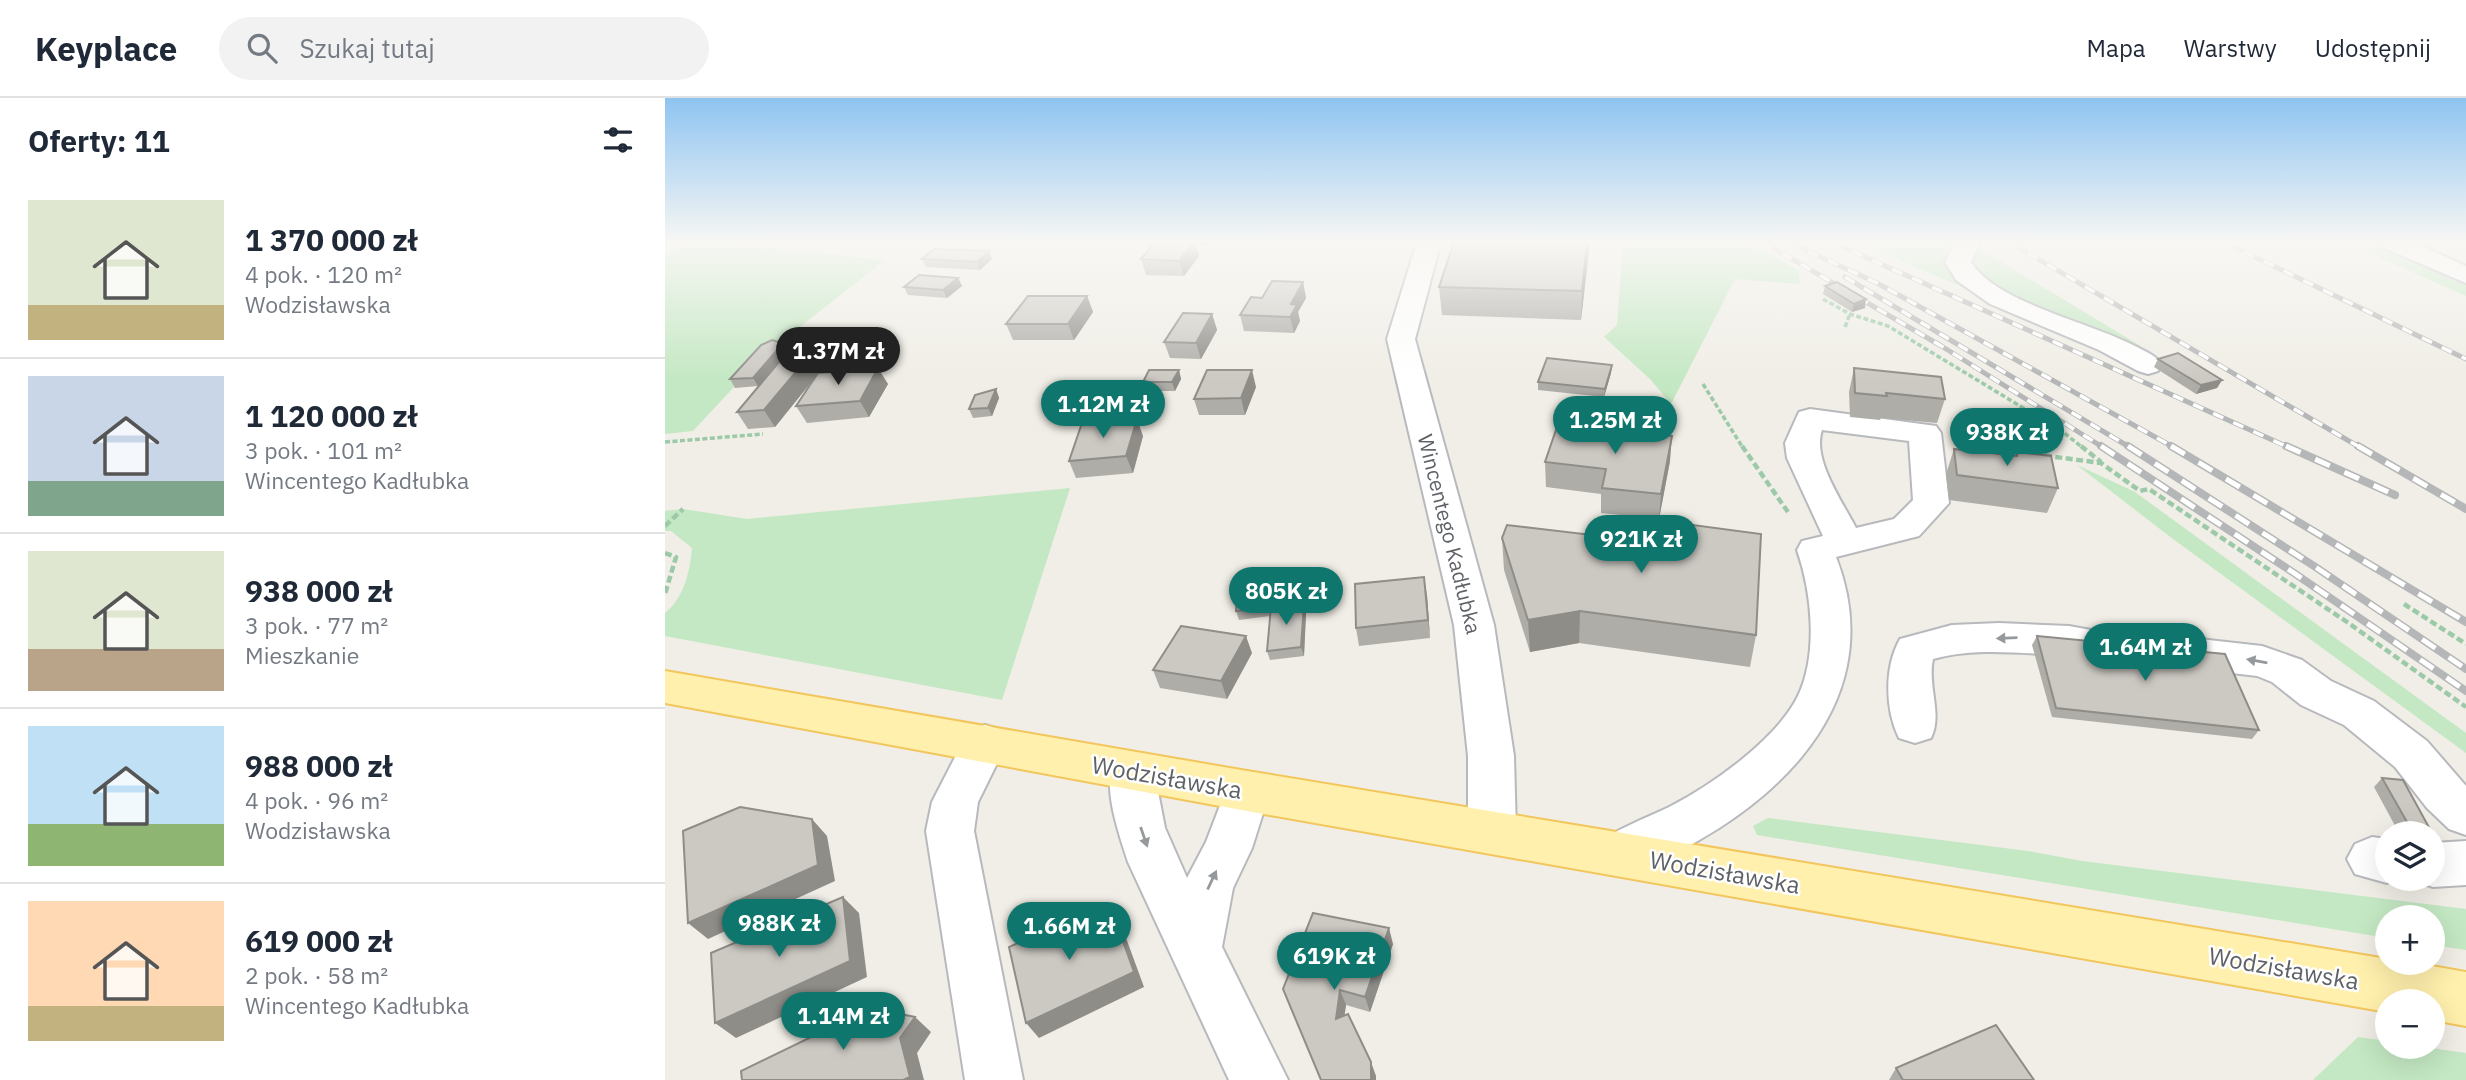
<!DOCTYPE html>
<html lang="pl">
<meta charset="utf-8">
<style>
body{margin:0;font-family:"IBM Plex Sans",sans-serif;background:#f2f2f3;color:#1f2937;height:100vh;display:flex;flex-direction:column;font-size:26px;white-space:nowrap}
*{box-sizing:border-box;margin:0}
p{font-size:23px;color:#747a83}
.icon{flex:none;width:38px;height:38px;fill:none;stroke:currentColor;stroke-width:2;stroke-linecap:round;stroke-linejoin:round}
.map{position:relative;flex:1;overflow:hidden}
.sheet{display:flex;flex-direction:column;background:#fff;width:665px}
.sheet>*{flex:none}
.buttons{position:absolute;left:1710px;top:723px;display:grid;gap:14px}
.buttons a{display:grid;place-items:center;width:70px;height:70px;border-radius:50%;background:#fff;box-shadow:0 7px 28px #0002;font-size:35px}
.price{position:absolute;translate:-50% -60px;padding:0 16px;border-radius:24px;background:#0f766e;color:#fff;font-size:23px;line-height:46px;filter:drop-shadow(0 2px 4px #0008)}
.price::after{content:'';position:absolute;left:50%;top:42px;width:21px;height:16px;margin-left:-10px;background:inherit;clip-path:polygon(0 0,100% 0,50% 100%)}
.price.current{background:#222;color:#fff}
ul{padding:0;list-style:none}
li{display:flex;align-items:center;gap:21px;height:175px;padding:0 28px}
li+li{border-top:2px solid #e0e1e3}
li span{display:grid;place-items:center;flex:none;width:196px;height:140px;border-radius:0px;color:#555}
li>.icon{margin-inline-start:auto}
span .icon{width:84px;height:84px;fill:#fffc;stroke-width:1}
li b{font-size:30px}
h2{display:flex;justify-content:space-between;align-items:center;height:84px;padding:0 28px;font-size:30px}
header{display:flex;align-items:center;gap:42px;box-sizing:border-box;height:98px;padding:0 35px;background:#fff;border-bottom:2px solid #e0e1e3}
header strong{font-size:33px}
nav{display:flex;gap:38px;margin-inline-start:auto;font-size:24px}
.search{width:490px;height:63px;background:#f2f2f3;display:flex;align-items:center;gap:18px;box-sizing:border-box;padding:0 24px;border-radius:38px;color:#747a83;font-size:26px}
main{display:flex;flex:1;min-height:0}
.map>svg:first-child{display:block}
</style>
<header>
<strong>Keyplace</strong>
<div class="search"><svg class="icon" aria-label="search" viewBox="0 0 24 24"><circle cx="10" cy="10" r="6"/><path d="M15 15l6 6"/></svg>Szukaj tutaj</div>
<nav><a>Mapa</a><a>Warstwy</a><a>Udostępnij</a></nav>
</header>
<main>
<section class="sheet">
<h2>Oferty: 11<svg class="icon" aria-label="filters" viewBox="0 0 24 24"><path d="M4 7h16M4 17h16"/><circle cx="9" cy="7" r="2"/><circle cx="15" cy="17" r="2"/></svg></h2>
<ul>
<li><span style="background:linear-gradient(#dfe7d0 75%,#c2b280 0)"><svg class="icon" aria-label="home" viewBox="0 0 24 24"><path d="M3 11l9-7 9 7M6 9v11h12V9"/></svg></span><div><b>1 370 000 zł</b><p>4 pok. · 120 m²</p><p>Wodzisławska</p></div></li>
<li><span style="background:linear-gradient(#c9d6e8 75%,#7fa58c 0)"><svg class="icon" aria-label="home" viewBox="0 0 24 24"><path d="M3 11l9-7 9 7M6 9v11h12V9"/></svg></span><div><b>1 120 000 zł</b><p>3 pok. · 101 m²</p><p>Wincentego Kadłubka</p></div></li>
<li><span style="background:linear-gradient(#dfe7d0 70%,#b9a48a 0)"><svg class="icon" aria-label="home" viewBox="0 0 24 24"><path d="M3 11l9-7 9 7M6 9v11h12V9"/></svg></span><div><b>938 000 zł</b><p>3 pok. · 77 m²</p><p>Mieszkanie</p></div></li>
<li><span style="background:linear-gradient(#bfe0f5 70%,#8fb573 0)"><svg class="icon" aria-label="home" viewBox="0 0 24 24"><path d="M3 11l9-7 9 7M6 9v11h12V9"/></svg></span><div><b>988 000 zł</b><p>4 pok. · 96 m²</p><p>Wodzisławska</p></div></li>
<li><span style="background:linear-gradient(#ffd9b3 75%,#c2b280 0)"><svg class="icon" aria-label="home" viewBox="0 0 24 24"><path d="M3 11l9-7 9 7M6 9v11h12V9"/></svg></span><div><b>619 000 zł</b><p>2 pok. · 58 m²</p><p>Wincentego Kadłubka</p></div></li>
</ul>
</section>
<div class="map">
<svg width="1801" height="982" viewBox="0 0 1801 982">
<rect width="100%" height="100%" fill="#f0eee6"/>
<g fill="#c4e8c3">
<path d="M15,144H56L220,162L99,257L28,333L0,336V158Z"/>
<path d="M958,144H1077L1098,152L1134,173L1135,186L1070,181L1006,306L986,282L939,239L952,227Z"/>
<path d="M1192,144H1303L1484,253L1429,245Z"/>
<path d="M1680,144H1713L1801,183V198Z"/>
<path d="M1412,367L1470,394L1801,635V655L1504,438Z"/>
<path d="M405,390L337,602L0,538V515C19,500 25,473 27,450L6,433H0V413L18,411L82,421Z"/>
<path d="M1103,720L1363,753L1417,763L1801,811V852L1768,847V819H1722V840L1092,737L1088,728Z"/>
<path d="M1693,939L1722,943V948L1759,949L1801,955V982H1648Z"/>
</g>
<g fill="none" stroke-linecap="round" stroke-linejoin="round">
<defs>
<g id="minor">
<path d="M752,144H776L750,241L829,527L849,658L851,734L844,749L827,755L810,749L803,734V658L789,527L722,241Z"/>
<path d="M1290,144H1315L1306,164C1331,205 1428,225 1472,249C1481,254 1492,258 1498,267L1493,273L1483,276L1473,273L1434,252L1325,206L1291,182L1280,164Z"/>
<path d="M1714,144H1748L1801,168V185L1717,149Z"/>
<path d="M1145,311L1271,328L1276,335L1284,405L1254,438L1171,459C1232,616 1089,729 957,778L940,771L932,756C934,752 936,745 939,742C947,733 993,715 1006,708C1047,687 1112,641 1133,598C1153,556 1147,495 1132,452L1137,443L1158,438L1122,360L1120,345L1134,314ZM1157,332L1244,343L1248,402L1229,421L1191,430C1177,403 1147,361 1157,332Z"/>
<path d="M1334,525L1404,528L1437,534L1443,545L1437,556C1417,562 1398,557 1377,556C1342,554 1303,551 1268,561C1262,588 1278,616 1266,640L1250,645L1234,640C1220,612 1219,569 1235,541L1287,527Z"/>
<path d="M1508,538L1597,548L1637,562L1666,583L1709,603L1762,643L1801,688V737L1784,731L1762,710L1730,669L1679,627L1636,607L1607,584L1592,578L1508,568L1494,564L1488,553L1494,542Z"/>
<path d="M320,627L336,632L342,645L313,704L309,733L358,982H300L261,733L267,704L304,632Z"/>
<path d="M466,654L482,660L489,673L500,730L522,780L541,744L566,679L582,673L598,679L605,693L587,750L568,790L557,849L623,982H564L463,764C454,736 436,687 450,660Z"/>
<path d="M1707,739L1722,741V780H1734L1722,785L1690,776L1682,761L1690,746Z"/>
<path d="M1801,743V787L1768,789L1751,783L1750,780H1768V745Z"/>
</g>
<path id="major" d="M0,573L582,673L1722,861V864H1744L1801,874V928L1768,922V903H1722V914L582,713L0,605Z"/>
</defs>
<use href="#minor" stroke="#b7b9bd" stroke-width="4"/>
<use href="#major" stroke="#f3c65d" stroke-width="4"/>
<g stroke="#9cc9a8" stroke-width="3.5" stroke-dasharray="5 2.5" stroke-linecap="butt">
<path d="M0,149L5,144"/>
<path d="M1158,201L1185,216L1223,228L1398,334L1418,350"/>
<path d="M1180,229L1185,216"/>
<path d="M1038,286L1078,350"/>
<path d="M0,344L98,336"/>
<path d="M1297,344L1321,350"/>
</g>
<g stroke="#9cc9a8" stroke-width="4.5" stroke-dasharray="7 3.5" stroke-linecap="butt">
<path d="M1077,348L1125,417"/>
<path d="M1307,348L1436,365L1475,393L1484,391L1682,524L1801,609"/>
<path d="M1416,348L1436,364"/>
<path d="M0,428L18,411"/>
<path d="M0,455L11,459L0,496"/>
<path d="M1739,506L1801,546"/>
</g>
<use href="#minor" fill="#fff" fill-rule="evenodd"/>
<use href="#major" fill="#fff0ad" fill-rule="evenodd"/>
<defs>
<g id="rail-far1">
<path d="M1098,144L1278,249L1439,350"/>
<path d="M1123,144L1212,185L1510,350"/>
<path d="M1167,144L1625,350"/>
<path d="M1344,144L1696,350"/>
<path d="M1559,144L1801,261"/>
<path d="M1180,179L1466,350"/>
</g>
<g id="rail">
<path d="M1436,348L1629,475L1801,593"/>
<path d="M1463,348L1649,468L1801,571"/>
<path d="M1506,348L1801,524"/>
<path d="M1621,348L1730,397"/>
<path d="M1693,348L1801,411"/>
</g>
</defs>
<use href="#rail-far1" stroke="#b5b6b7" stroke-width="5"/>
<use href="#rail" stroke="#b5b6b7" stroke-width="8"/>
<use href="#rail-far1" stroke="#fff" stroke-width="3.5" stroke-dasharray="11" stroke-linecap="butt"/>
<use href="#rail" stroke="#fff" stroke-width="5" stroke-dasharray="16" stroke-linecap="butt"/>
</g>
<g fill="#afada8">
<path d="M489,144H546L543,148L531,147L534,158L519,178L481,177L476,161Z"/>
<path d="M789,144H925L916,222L777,217L774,189Z"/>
<path d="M257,161H327L315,172L261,169Z"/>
<path d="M293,180L297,188L282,200L243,197L239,189Z"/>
<path d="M638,184L641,200L633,214L635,223L629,235L579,233L575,217L597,200Z"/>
<path d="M1160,188L1200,210L1187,214L1158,196Z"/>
<path d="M422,198L428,214L409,242H348L341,226Z"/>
<path d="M547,216L552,232L536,261L505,260L499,244Z"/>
<path d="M151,250L161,266L154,275L223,286L204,319L142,325L131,308L151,278L110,329L83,331L72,314L93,288L70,290L65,281L125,251Z"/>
<path d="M1493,261L1557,282L1552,290L1531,296L1489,269Z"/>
<path d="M1189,270L1280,301L1272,325L1216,320L1215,322L1185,319L1184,294Z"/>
<path d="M514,272L516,281L510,293H481L478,284Z"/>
<path d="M946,275L939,299L873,292V284Z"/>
<path d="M591,289L580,317H534L529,301Z"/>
<path d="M331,291L334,300L327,318L308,320L304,311Z"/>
<path d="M923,329L1001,332L999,337L1005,363L994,421L936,415V396L881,389L880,364Z"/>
<path d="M478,338L468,375L411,380L404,363Z"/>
<path d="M1289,351L1350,358L1352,354L1393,390L1382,415L1284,402L1281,376Z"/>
<path d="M837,440L1091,537L1085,569L914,545L865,554L839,472Z"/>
<path d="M762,497L765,540L694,548L691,530Z"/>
<path d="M606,498L608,508L641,515L639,558L605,562L602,553L605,518L574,522L571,513Z"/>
<path d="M1372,538L1594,632L1587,641L1387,619L1367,547Z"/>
<path d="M587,555L562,601L495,590L488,572Z"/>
<path d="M1717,680L1766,733L1764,735H1734L1709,689Z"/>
<path d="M728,846L705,914L681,907L679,918L711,978L618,891Z"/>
<path d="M1231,970L1369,982H1224Z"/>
</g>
<g fill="#8f8d88">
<path d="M529,144H530L534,158L519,178L514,163Z"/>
<path d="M922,144H925L916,222L917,193Z"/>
<path d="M324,153L327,161L315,172L312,164Z"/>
<path d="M293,180L297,188L282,200L278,192Z"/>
<path d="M638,184L641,200L633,214L635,223L629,235L625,219L626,206Z"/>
<path d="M422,198L428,214L409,242L403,226Z"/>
<path d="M1201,201L1200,210L1187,214L1189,206Z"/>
<path d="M547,216L552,232L536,261L531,245Z"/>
<path d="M123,247L128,255L93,288L88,280L112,252Z"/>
<path d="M151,250L161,266L110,329L99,312Z"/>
<path d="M947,267L946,275L939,299L940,291Z"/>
<path d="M213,270L223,286L204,319L195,303Z"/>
<path d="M514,272L516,281L510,293L507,284Z"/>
<path d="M587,272L591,289L580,317L576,300Z"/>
<path d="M1557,282L1552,290L1531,296L1536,287Z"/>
<path d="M331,291L334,300L327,318L323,310Z"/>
<path d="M1002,315L1001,332L995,360L996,343Z"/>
<path d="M472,321L478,338L468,375L461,358Z"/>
<path d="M1007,338L1005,363L994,421L996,396Z"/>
<path d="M759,479L762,497L765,540L763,522Z"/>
<path d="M639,506L641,515L639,558L636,549Z"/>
<path d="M915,513L914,545L865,554L863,522Z"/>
<path d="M581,538L587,555L562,601L556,583Z"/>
<path d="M147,721L162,738L170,783L43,841L23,825Z"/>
<path d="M178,799L194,815L202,879L71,940L50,925Z"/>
<path d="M447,813L457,829L479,889L374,940L361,925Z"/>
<path d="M724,830L728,846L705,914L700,899Z"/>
<path d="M675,892L681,907L677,936L671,921Z"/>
<path d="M250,919L266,934L252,955L259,982H238L235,940Z"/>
<path d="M706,964L711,978V982H706Z"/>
</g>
<g fill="#ccc9c3" stroke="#8f8d88" stroke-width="2">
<path d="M490,144H529L514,163L476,161Z"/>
<path d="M789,144H922L917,193L774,189Z"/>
<path d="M269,151L324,153L312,164L257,161Z"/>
<path d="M254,177L293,180L278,192L239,189Z"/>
<path d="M607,183L638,184L626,206L632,207L625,219L575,217L586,199L597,200Z"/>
<path d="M1172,184L1201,201L1189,206L1160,188Z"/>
<path d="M363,198H422L403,226H341Z"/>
<path d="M518,215L547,216L531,245L499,244Z"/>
<path d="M107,242L123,247L112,252L88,280L65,281L96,247Z"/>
<path d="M130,245L151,250L99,312L72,314Z"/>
<path d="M1513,255L1557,282L1536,287L1493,261Z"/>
<path d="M882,260L947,267L940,291L873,284Z"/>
<path d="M213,270L195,303L131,308L153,275Z"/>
<path d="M1189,270L1276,279L1280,301L1221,295L1222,298L1190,295Z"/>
<path d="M484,272H514L507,284H478Z"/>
<path d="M542,272H587L576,300L529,301Z"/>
<path d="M331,291L323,310L304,311L310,297Z"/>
<path d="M930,307L1002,315L997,337L923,329Z"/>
<path d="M472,321L461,358L404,363L417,325Z"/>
<path d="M893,326L1007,338L996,396L937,390L941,371L880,364Z"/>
<path d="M1289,351L1352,358V354L1386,358L1393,390L1292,377Z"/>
<path d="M990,422L1096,436L1091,537L915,513L863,522L837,440L842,427L986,444Z"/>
<path d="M759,479L763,522L691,530L690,486Z"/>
<path d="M606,498L605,509L571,513L572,502Z"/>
<path d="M639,506L636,549L602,553L606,509Z"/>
<path d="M516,528L581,538L556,583L488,572Z"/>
<path d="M1372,538L1560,556L1594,632L1391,610Z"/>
<path d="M1717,680L1738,682L1766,733L1746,731Z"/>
<path d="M75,709L147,721L153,767L23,825L18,733Z"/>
<path d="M178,799L185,863L50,925L46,855Z"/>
<path d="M431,809L434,818L447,813L469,874L361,925L344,849Z"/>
<path d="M648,815L724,830L700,899L675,892L671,921L683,916L706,964V982H656L618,891Z"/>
<path d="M206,910L250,919L235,940L245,979L238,982H77L76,973Z"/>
<path d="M1331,927L1369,982H1238L1231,970Z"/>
</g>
<defs><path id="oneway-solid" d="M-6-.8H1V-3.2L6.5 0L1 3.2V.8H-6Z" transform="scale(1.75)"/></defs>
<g fill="#96999c">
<use href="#oneway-solid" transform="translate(1342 540) rotate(178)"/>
<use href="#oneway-solid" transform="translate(1592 563) rotate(-170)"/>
<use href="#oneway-solid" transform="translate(479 739) rotate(71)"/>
<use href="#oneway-solid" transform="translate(547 782) rotate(-65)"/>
</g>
<linearGradient id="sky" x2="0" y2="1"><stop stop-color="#8ec4f1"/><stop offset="0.51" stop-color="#f8f7f4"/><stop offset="1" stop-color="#f8f7f4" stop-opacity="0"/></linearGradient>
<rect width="1801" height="282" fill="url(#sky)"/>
<g text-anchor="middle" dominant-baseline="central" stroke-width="5" stroke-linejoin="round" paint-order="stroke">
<g font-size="21" fill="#5e6267" stroke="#fff">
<text transform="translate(785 436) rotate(76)">Wincentego Kadłubka</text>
</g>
<g font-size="24" fill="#5e6267" stroke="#fff">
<text transform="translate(502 679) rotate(10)">Wodzisławska</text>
<text transform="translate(1060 774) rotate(10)">Wodzisławska</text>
<text transform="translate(1619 870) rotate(10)">Wodzisławska</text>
</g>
</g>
</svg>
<div class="buttons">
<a><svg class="icon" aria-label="layers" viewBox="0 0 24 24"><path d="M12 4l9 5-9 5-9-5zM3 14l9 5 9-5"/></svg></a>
<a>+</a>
<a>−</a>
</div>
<b class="price current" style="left:173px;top:289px">1.37M zł</b>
<b class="price" style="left:438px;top:342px">1.12M zł</b>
<b class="price" style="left:950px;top:358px">1.25M zł</b>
<b class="price" style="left:1342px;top:370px">938K zł</b>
<b class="price" style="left:976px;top:477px">921K zł</b>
<b class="price" style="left:621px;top:529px">805K zł</b>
<b class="price" style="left:1480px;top:585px">1.64M zł</b>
<b class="price" style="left:114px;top:861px">988K zł</b>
<b class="price" style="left:404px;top:864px">1.66M zł</b>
<b class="price" style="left:669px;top:894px">619K zł</b>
<b class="price" style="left:178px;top:954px">1.14M zł</b>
</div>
</main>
